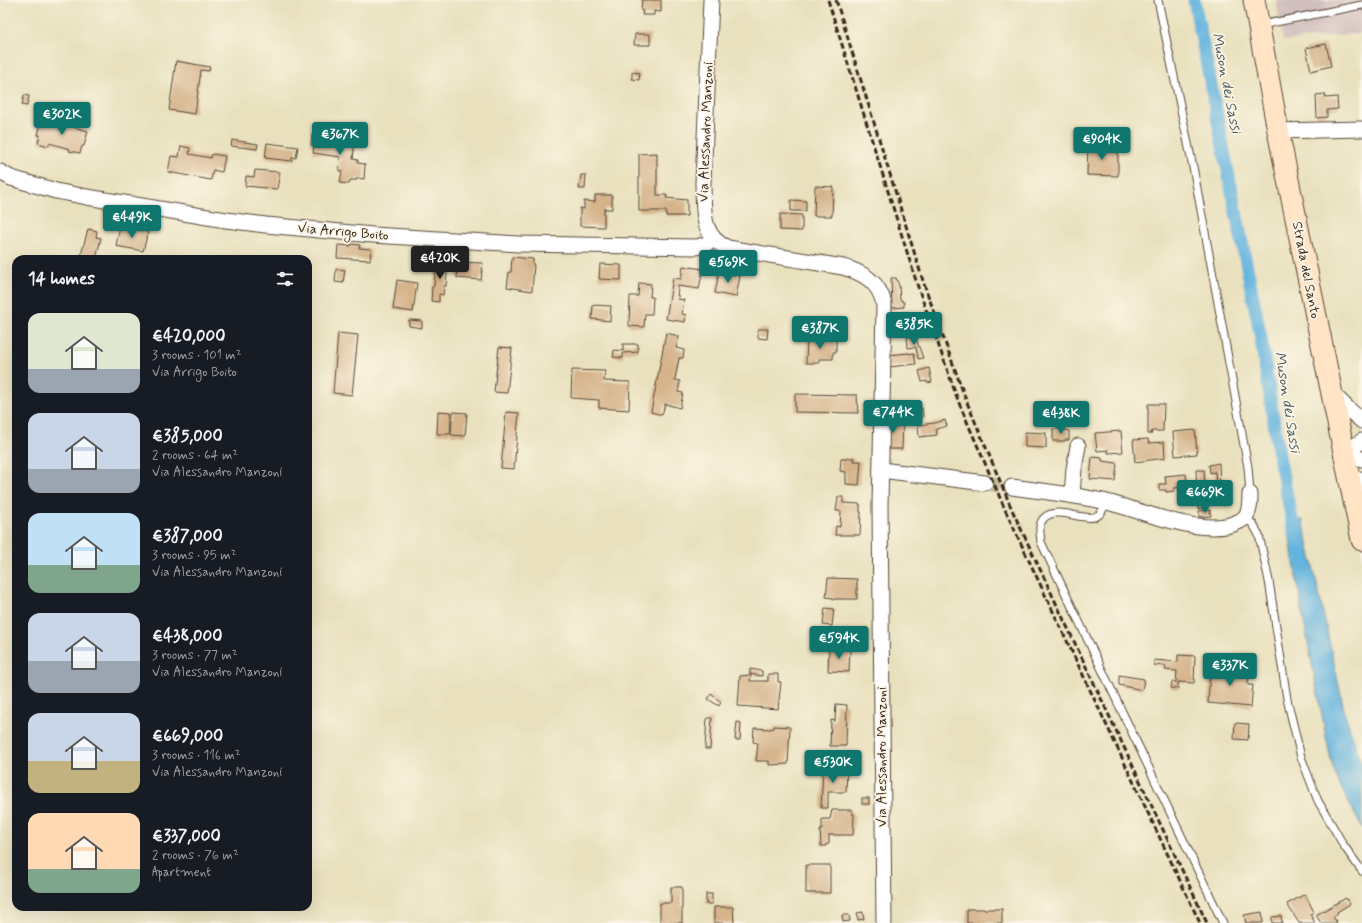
<!DOCTYPE html>
<meta charset="utf-8">
<style>
body{margin:0;font-family:Mynerve,sans-serif;background:#20242c;color:#f1f3f6;height:100vh;display:flex;flex-direction:column;font-size:15px;white-space:nowrap}
*{box-sizing:border-box;margin:0}
p{font-size:13px;color:#9ea1a6}
.icon{flex:none;width:22px;height:22px;fill:none;stroke:currentColor;stroke-width:2;stroke-linecap:round;stroke-linejoin:round}
.map{position:relative;flex:1;overflow:hidden}
.panel{position:absolute;left:12px;top:255px;width:300px;height:656px;display:flex;flex-direction:column;background:#171b24;border-radius:12px;box-shadow:0 4px 16px #0002}
.panel>*{flex:none}
.price{position:absolute;translate:-50% -34px;padding:0 9px;border-radius:4px;background:#0f766e;color:#fff;font-size:13px;line-height:26px;filter:drop-shadow(0 1px 2px #0008)}
.price::after{content:'';position:absolute;left:50%;top:24px;width:12px;height:9px;margin-left:-6px;background:inherit;clip-path:polygon(0 0,100% 0,50% 100%)}
.price.active{background:#222;color:#fff}
ul{padding:0;list-style:none}
li{display:flex;align-items:center;gap:12px;height:100px;padding:0 16px}
li span{display:grid;place-items:center;flex:none;width:112px;height:80px;border-radius:12px;color:#555}
li>.icon{margin-inline-start:auto}
span .icon{width:48px;height:48px;fill:#fffc;stroke-width:1}
li b{font-size:17px}
h2{display:flex;justify-content:space-between;align-items:center;height:48px;padding:0 16px;font-size:17px}
.map>svg:first-child{display:block}
</style>
<div class="map">
<svg width="1362" height="923" viewBox="0 0 1362 923">
<rect width="100%" height="100%" fill="#fcf5e5"/>
<filter id="ink" filterUnits="userSpaceOnUse"><feTurbulence type="fractalNoise" baseFrequency=".025" numOctaves="2"/><feDisplacementMap in="SourceGraphic" scale="8" xChannelSelector="R" yChannelSelector="G"/><feConvolveMatrix kernelMatrix="1 2 1 2 8 2 1 2 1" color-interpolation-filters="sRGB"/></filter>
<filter id="wash" filterUnits="userSpaceOnUse"><feTurbulence type="fractalNoise" baseFrequency=".012" numOctaves="4" result="noise"/><feDisplacementMap in="SourceGraphic" scale="16" xChannelSelector="R" yChannelSelector="G"/><feGaussianBlur stdDeviation="0.9" result="paint"/><feColorMatrix in="noise" values="0 0 0 0 0 0 0 0 0 0 0 0 0 0 0 0 0 1.4 0 .05"/><feComposite in="paint" operator="in"/></filter>
<g filter="url(#wash)">
<rect width="100%" height="100%" fill="#e9e1be"/>
<path fill="#d1bfbe" d="M1276,0H1362V33L1283,41Z"/>
<path fill="#63b4de" stroke="#4f6f7e" d="M1303,520L1345,714L1362,765V828L1341,788L1333,768L1327,742L1305,627L1287,522Z"/>
<g fill="none" stroke-linecap="round" stroke-linejoin="round">
<path stroke="#63b4de" stroke-width="13" d="M1194,0L1260,333L1280,462L1296,538"/>
</g>
<g id="blocks">
<g fill="#d5b48b">
<path d="M642,0H661V12L654,11V15H642L643,11H641Z"/>
<path d="M635,34H650V45H634Z"/>
<path d="M1326,44L1331,66L1311,71L1306,48Z"/>
<path d="M176,61L210,67L209,71L201,70L195,114L169,110Z"/>
<path d="M632,72L640,73L639,80L632,79Z"/>
<path d="M1325,94L1326,98L1337,97L1338,109L1327,110V117L1317,118L1316,95Z"/>
<path d="M24,95L29,96L27,106L22,105Z"/>
<path d="M42,119L88,131L84,146H82L80,153L69,151L70,149L49,143V146L38,143L40,135H38Z"/>
<path d="M312,134L355,140L353,159L358,160V163L365,164L364,179L357,178V180H350L349,184L340,183L342,171H339L340,157L313,153L314,145H311Z"/>
<path d="M232,140L258,144L257,149L231,146Z"/>
<path d="M267,143L298,147L296,158L292,157V161L265,158Z"/>
<path d="M1088,143H1097V148L1118,149V176L1087,175Z"/>
<path d="M181,146L190,148L189,154L211,158L212,154L225,156L222,172L213,170L211,180L168,172L171,156L179,157Z"/>
<path d="M657,153V195H667L666,198L687,200V216H666V211H639V154Z"/>
<path d="M255,170L280,172L277,189L245,186L246,176L254,177Z"/>
<path d="M581,175H586L585,189H579Z"/>
<path d="M815,186L833,187L832,216H814Z"/>
<path d="M595,195H612V209H604V227L580,226V208L584,209V201L595,202Z"/>
<path d="M791,200L806,201V211H791Z"/>
<path d="M780,214L802,215V231L780,230Z"/>
<path d="M120,226L148,232L143,251L116,246Z"/>
<path d="M88,229L97,231L96,237L101,238L96,259H80Z"/>
<path d="M351,244L360,245L359,248L371,249L370,260L337,258L338,245L351,246Z"/>
<path d="M512,257L533,259V265H534L532,291L507,287L509,272H511Z"/>
<path d="M436,261L448,262L446,286H444L443,295L439,294V302L431,301L432,287L434,286Z"/>
<path d="M458,262L483,263L481,280L457,278Z"/>
<path d="M600,264L621,265V280L599,279Z"/>
<path d="M683,266L703,269L699,289L678,286L677,287L678,289L677,296H679L678,299L684,300L682,314L686,315L685,322L666,319L673,278L681,279Z"/>
<path d="M336,269L345,270L343,283L335,282Z"/>
<path d="M719,272L740,276L736,297L715,293Z"/>
<path d="M891,278H896L899,286L900,300H902V302H904V307L892,308Z"/>
<path d="M397,280L417,283L413,312L393,309Z"/>
<path d="M639,283L651,284L650,297H653L652,314H645L644,327L629,326L630,296H638Z"/>
<path d="M593,305L611,306L610,321L592,319Z"/>
<path d="M902,312H908L909,323H911L910,331H889V314H902Z"/>
<path d="M409,320L422,321V328L409,326Z"/>
<path d="M758,329H768L767,339L758,338Z"/>
<path d="M338,333L358,335L352,395L333,393Z"/>
<path d="M666,333L679,336L676,348L684,350L683,358H679L675,379V380L680,381L678,392L683,393L680,408L665,404L662,415L651,412Z"/>
<path d="M915,336L923,358L918,359L916,347L908,348L907,337Z"/>
<path d="M807,338L836,339V352H833V359H819V363H806Z"/>
<path d="M623,344H638V352L623,353V358L613,357L614,350L623,351Z"/>
<path d="M499,347L512,348L507,393L494,392Z"/>
<path d="M909,353V354L914,353L916,364L889,367L888,355Z"/>
<path d="M929,368L932,382L927,383V381L922,382L919,371Z"/>
<path d="M572,370L605,371L604,381L630,382L629,410L599,408V400L571,398Z"/>
<path d="M795,394L857,395L858,413L795,412Z"/>
<path d="M1148,404H1164L1163,431H1153L1151,432L1152,434H1148Z"/>
<path d="M922,408L923,417H912V409Z"/>
<path d="M438,411L451,412L450,434H437Z"/>
<path d="M453,412L467,413L465,436L451,435Z"/>
<path d="M506,412L519,413L514,469L501,468Z"/>
<path d="M884,420H903L902,449H884Z"/>
<path d="M945,420L947,426L936,429L937,435L919,437L918,425L935,423Z"/>
<path d="M1053,429H1065V430L1069,431V440H1065L1064,441H1053Z"/>
<path d="M1195,430L1197,454L1175,456L1173,432Z"/>
<path d="M1121,431L1123,452L1108,453V450L1097,451L1095,433Z"/>
<path d="M1025,432L1046,433V448L1025,447Z"/>
<path d="M1148,439L1149,443L1164,442L1165,458L1135,462L1133,440Z"/>
<path d="M1092,457L1102,458V461L1117,463L1115,481L1090,479Z"/>
<path d="M848,458H854L853,461H861L859,485L846,484V472L840,471L841,459H847Z"/>
<path d="M1219,463L1220,487L1197,490L1196,470H1204L1205,485L1216,484L1215,472L1210,473L1209,465Z"/>
<path d="M1186,474L1187,487L1174,488V491L1166,492V490H1159V484H1166L1165,476Z"/>
<path d="M838,497H843V503L860,504V512H861L860,535H835L836,526L840,527L841,511H836Z"/>
<path d="M1198,504H1207V508L1198,509Z"/>
<path d="M1210,510L1211,516L1199,517V511Z"/>
<path d="M828,578L857,579V599H833V598L826,597Z"/>
<path d="M825,608L834,609L832,626L823,625Z"/>
<path d="M829,649L850,650L849,672L828,671Z"/>
<path d="M1178,655L1195,656L1194,683L1178,682V689L1171,688L1172,682H1176L1177,671L1165,670L1166,666L1154,665V660L1178,662Z"/>
<path d="M1221,661L1235,662V671L1249,672L1248,685H1253L1251,707L1208,703L1210,672L1220,673Z"/>
<path d="M750,669L762,671V676L750,674Z"/>
<path d="M768,674H778V682H781L778,709L738,706L740,676L751,675L750,681H768Z"/>
<path d="M1119,675L1144,679L1142,690L1119,685Z"/>
<path d="M711,694L721,702L719,706L708,699Z"/>
<path d="M836,704L847,705L846,746H830L831,720L835,721Z"/>
<path d="M707,718H712L710,749H705Z"/>
<path d="M737,722L741,723L740,740H735Z"/>
<path d="M1235,723L1249,724L1248,740L1234,739Z"/>
<path d="M774,726L790,727L788,764L769,765V761H756L758,743L753,742L754,728L770,729L774,728Z"/>
<path d="M823,769L847,771L846,792H828V808H821Z"/>
<rect x="862" y="798" width="7" height="6"/>
<path d="M832,810H852V814H854L853,835H829V844H826V846H821L820,830H822V819H830Z"/>
<rect x="806" y="865" width="24" height="28"/>
<path d="M671,887H682V923H660V903H671Z"/>
<rect x="706" y="894" width="6" height="10"/>
<path d="M1305,894L1314,912L1310,914L1315,923H1299L1287,904Z"/>
<path d="M1346,898L1350,904L1337,912L1338,913L1333,916L1337,923H1321L1316,915Z"/>
<path d="M714,907H733L734,923H714Z"/>
<rect x="967" y="909" width="35" height="14"/>
<path d="M863,912L864,919L858,920L857,913Z"/>
<path d="M1262,912L1263,923H1246L1244,915Z"/>
<path d="M842,915H849L850,921L843,922Z"/>
<path d="M1281,916L1282,923H1272V917Z"/>
</g>
</g>
</g>
<g filter="url(#ink)">
<use href="#blocks" fill-opacity="0" stroke="#554536" stroke-width="1"/>
<g fill="none" stroke-linecap="round" stroke-linejoin="round">
<path stroke="#c6bc9e" stroke-width="15" stroke-dasharray="15 8" stroke-linecap="butt" d="M985,483L1012,487"/>
<defs>
<g id="lane">
<path d="M1158,0L1194,172L1248,467L1250,494"/>
<path d="M1261,25L1362,5"/>
<path d="M1105,502C1100,536 1062,501 1044,518C1038,524 1040,533 1041,542L1223,923"/>
<path d="M1245,518L1253,524L1259,535L1269,581L1287,699L1301,757L1318,801L1344,846L1362,871"/>
</g>
<g id="street">
<path d="M711,0L703,183C704,209 700,237 728,248L843,267C864,273 879,282 884,304L880,506L884,923"/>
<path d="M1278,131L1362,129"/>
<path d="M0,172L11,178L56,191L87,197L226,220L266,225L373,235L519,244L697,247L706,244L713,239"/>
<path d="M1332,393L1347,408L1362,421"/>
<path d="M1345,455L1356,445L1362,441"/>
<path d="M1345,455L1362,459"/>
<path d="M881,470L985,483"/>
<path d="M1012,487C1043,491 1073,495 1103,501C1139,509 1206,540 1240,521C1250,516 1250,504 1250,494"/>
<path d="M1072,495L1074,469L1078,446"/>
<path d="M1354,499L1362,479"/>
</g>
<path id="secondary" d="M1254,0L1278,131L1362,540"/>
</defs>
<use href="#lane" stroke="#554536" stroke-width="9"/>
<use href="#street" stroke="#554536" stroke-width="17"/>
<use href="#secondary" stroke="#554536" stroke-width="23"/>
<use href="#lane" stroke="#fff" stroke-width="7"/>
<use href="#street" stroke="#fff" stroke-width="15"/>
<use href="#secondary" stroke="#ffe4c6" stroke-width="21"/>
<g stroke="#3b2a1e" stroke-width="3" stroke-dasharray="6 3" stroke-linecap="butt">
<path d="M828,0L918,287L959,403L1007,514L1200,923"/>
<path d="M836,0L924,284L966,400L1013,512L1207,923"/>
</g>
</g>
</g>
<g text-anchor="middle" dominant-baseline="central" stroke-width="3.5" stroke-linejoin="round" paint-order="stroke">
<g font-size="14" fill="#3b2a1e" stroke="#fcf5e5">
<text transform="translate(706 132) rotate(-88)">Via Alessandro Manzoni</text>
<text transform="translate(343 232) rotate(5)">Via Arrigo Boito</text>
<text transform="translate(1306 270) rotate(79)">Strada del Santo</text>
<text transform="translate(882 757) rotate(-90)">Via Alessandro Manzoni</text>
</g>
<g font-size="15" font-style="italic" fill="#495a61" stroke="#fcf5e5">
<text transform="translate(1226 83) rotate(79)">Muson dei Sassi</text>
<text transform="translate(1287 402) rotate(81)">Muson dei Sassi</text>
</g>
</g>
</svg>
<b class="price" style="left:62px;top:136px">€302K</b>
<b class="price" style="left:340px;top:156px">€367K</b>
<b class="price" style="left:1102px;top:161px">€904K</b>
<b class="price" style="left:132px;top:239px">€449K</b>
<b class="price active" style="left:440px;top:280px">€420K</b>
<b class="price" style="left:728px;top:284px">€569K</b>
<b class="price" style="left:914px;top:346px">€385K</b>
<b class="price" style="left:820px;top:350px">€387K</b>
<b class="price" style="left:893px;top:434px">€744K</b>
<b class="price" style="left:1061px;top:435px">€438K</b>
<b class="price" style="left:1205px;top:514px">€669K</b>
<b class="price" style="left:839px;top:660px">€594K</b>
<b class="price" style="left:1230px;top:687px">€337K</b>
<b class="price" style="left:833px;top:784px">€530K</b>
<section class="panel">
<h2>14 homes<svg class="icon" aria-label="filters" viewBox="0 0 24 24"><path d="M4 7h16M4 17h16"/><circle cx="9" cy="7" r="2"/><circle cx="15" cy="17" r="2"/></svg></h2>
<ul>
<li><span style="background:linear-gradient(#dfe7d0 70%,#9aa5b1 0)"><svg class="icon" aria-label="home" viewBox="0 0 24 24"><path d="M3 11l9-7 9 7M6 9v11h12V9"/></svg></span><div><b>€420,000</b><p>3 rooms · 101 m²</p><p>Via Arrigo Boito</p></div></li>
<li><span style="background:linear-gradient(#c9d6e8 70%,#9aa5b1 0)"><svg class="icon" aria-label="home" viewBox="0 0 24 24"><path d="M3 11l9-7 9 7M6 9v11h12V9"/></svg></span><div><b>€385,000</b><p>2 rooms · 64 m²</p><p>Via Alessandro Manzoni</p></div></li>
<li><span style="background:linear-gradient(#bfe0f5 65%,#7fa58c 0)"><svg class="icon" aria-label="home" viewBox="0 0 24 24"><path d="M3 11l9-7 9 7M6 9v11h12V9"/></svg></span><div><b>€387,000</b><p>3 rooms · 95 m²</p><p>Via Alessandro Manzoni</p></div></li>
<li><span style="background:linear-gradient(#c9d6e8 60%,#9aa5b1 0)"><svg class="icon" aria-label="home" viewBox="0 0 24 24"><path d="M3 11l9-7 9 7M6 9v11h12V9"/></svg></span><div><b>€438,000</b><p>3 rooms · 77 m²</p><p>Via Alessandro Manzoni</p></div></li>
<li><span style="background:linear-gradient(#c9d6e8 60%,#c2b280 0)"><svg class="icon" aria-label="home" viewBox="0 0 24 24"><path d="M3 11l9-7 9 7M6 9v11h12V9"/></svg></span><div><b>€669,000</b><p>3 rooms · 116 m²</p><p>Via Alessandro Manzoni</p></div></li>
<li><span style="background:linear-gradient(#ffd9b3 70%,#7fa58c 0)"><svg class="icon" aria-label="home" viewBox="0 0 24 24"><path d="M3 11l9-7 9 7M6 9v11h12V9"/></svg></span><div><b>€337,000</b><p>2 rooms · 76 m²</p><p>Apartment</p></div></li>
</ul>
</section>
</div>
